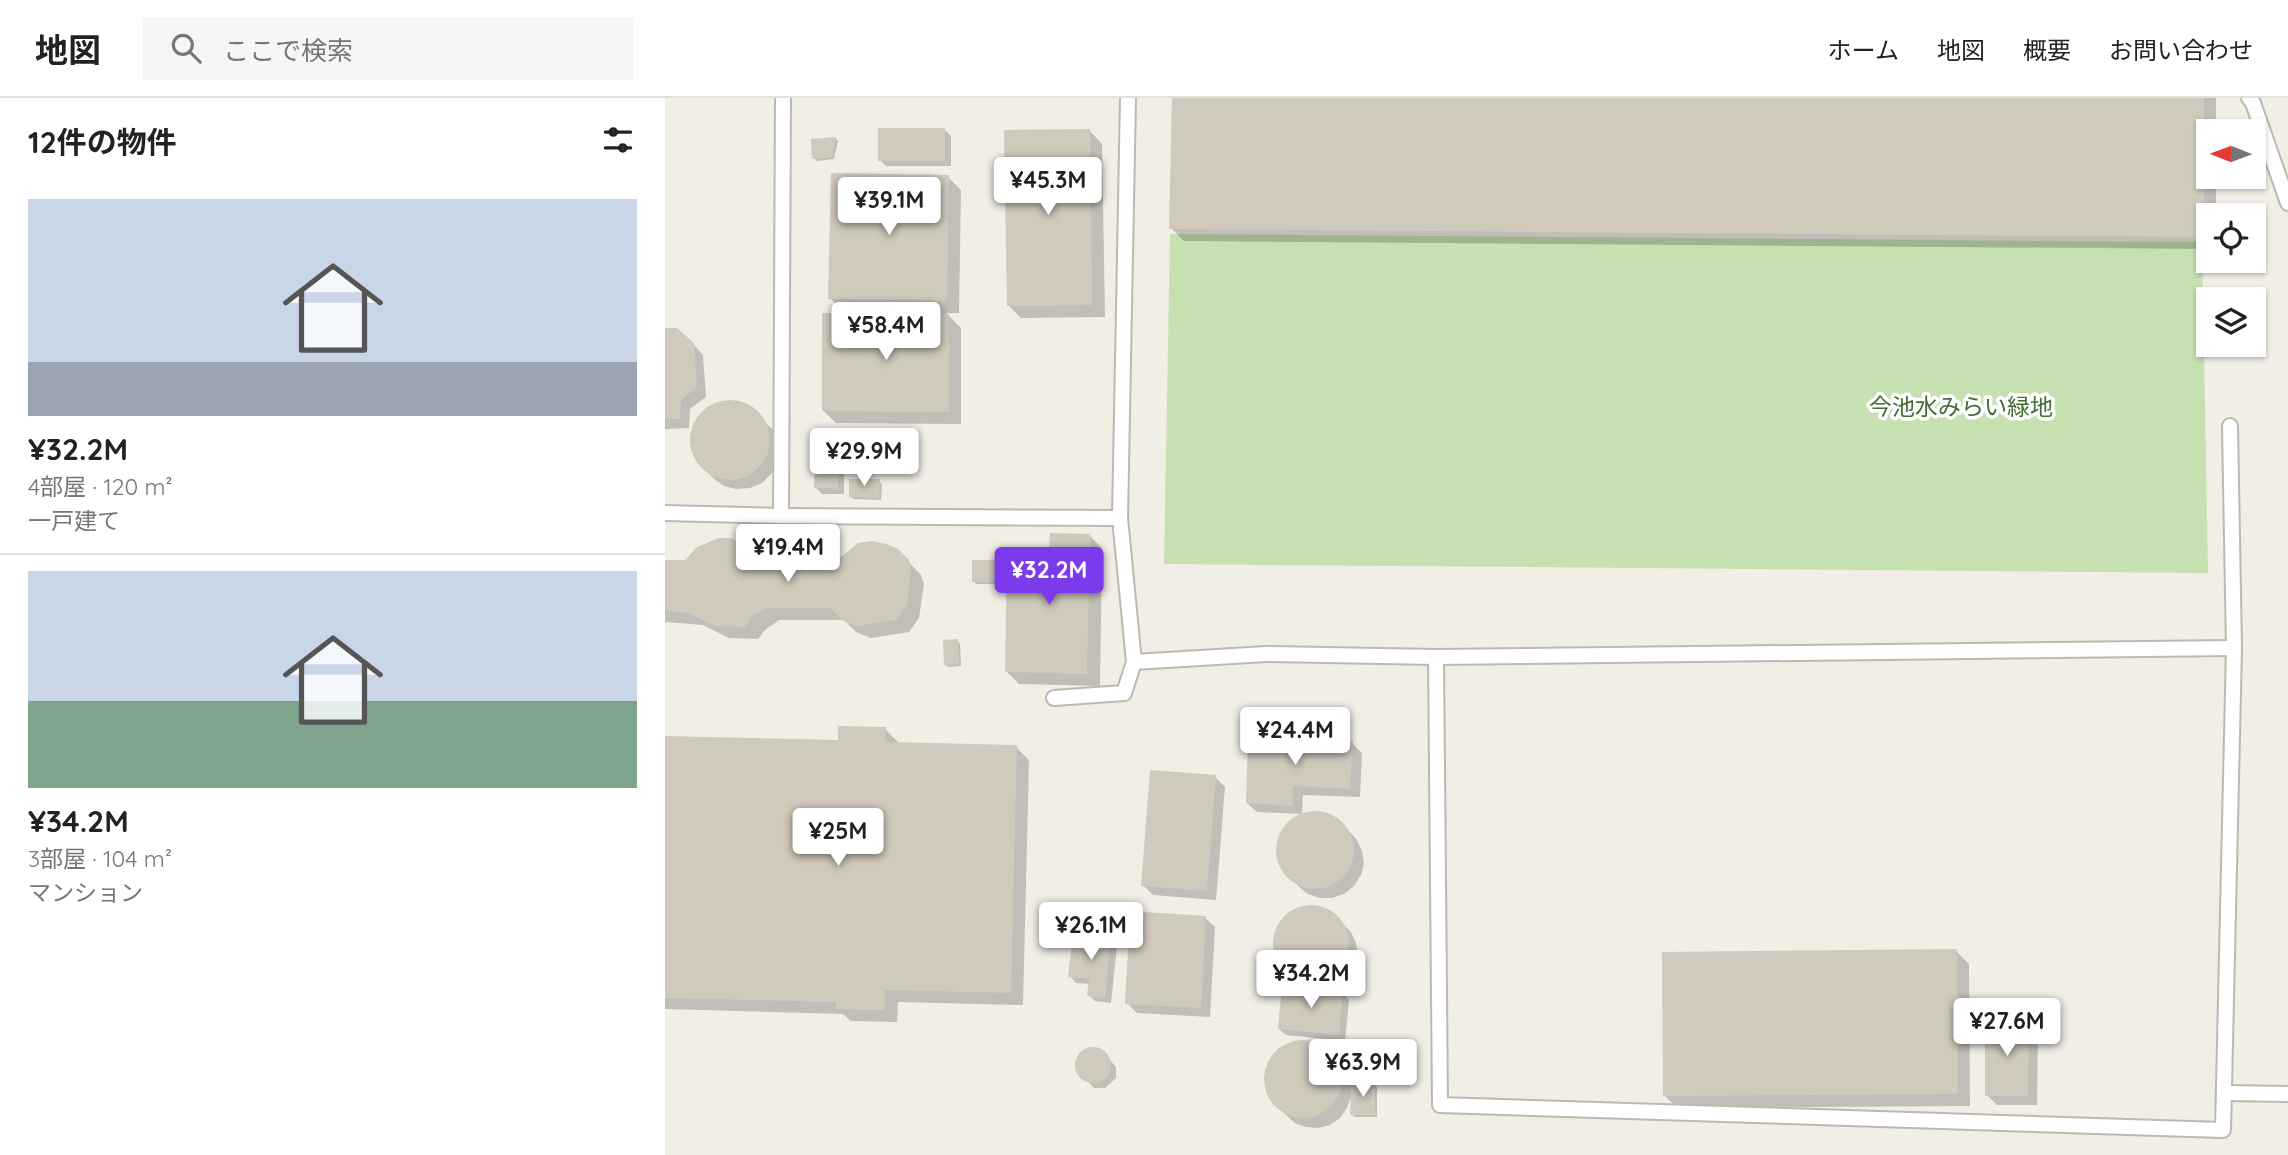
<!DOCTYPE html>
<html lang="ja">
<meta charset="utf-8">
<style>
body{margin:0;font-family:Quicksand,"Noto Sans JP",sans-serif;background:#f6f6f6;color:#222;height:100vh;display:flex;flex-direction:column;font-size:26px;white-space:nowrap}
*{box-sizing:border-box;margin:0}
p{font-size:23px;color:#767676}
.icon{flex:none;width:38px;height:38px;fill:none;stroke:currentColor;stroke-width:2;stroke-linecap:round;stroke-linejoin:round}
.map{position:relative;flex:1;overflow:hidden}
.panel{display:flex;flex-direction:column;background:#fff;width:665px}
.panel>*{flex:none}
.needle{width:46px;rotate:271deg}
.controls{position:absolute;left:1531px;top:21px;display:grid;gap:14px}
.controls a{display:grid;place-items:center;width:70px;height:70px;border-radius:0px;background:#fff;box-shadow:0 2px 5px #0004;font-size:35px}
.price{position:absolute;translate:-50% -60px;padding:0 16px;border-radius:7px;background:#fff;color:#222;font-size:23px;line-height:46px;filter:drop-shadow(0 2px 4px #0008)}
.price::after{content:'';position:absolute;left:50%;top:42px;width:21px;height:16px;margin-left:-10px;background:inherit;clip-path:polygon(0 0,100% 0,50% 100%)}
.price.selected{background:#7c3aed;color:#fff}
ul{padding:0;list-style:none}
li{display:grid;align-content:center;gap:14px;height:371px;padding:0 28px}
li+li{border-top:2px solid #e0e0e0}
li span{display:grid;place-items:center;height:217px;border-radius:0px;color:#555}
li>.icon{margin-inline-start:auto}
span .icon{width:126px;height:126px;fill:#fffc;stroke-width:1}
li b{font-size:30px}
h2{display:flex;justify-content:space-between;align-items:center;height:84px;padding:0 28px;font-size:30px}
header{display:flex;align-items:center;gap:42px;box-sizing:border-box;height:98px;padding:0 35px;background:#fff;border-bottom:2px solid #e0e0e0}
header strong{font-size:33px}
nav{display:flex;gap:38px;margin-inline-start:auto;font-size:24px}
.search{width:490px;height:63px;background:#f6f6f6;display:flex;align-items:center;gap:18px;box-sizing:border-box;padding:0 24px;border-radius:0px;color:#767676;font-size:26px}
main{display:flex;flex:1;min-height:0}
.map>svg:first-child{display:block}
</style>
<header>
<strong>地図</strong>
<div class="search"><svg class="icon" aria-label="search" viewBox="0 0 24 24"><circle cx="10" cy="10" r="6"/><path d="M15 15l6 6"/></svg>ここで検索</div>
<nav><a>ホーム</a><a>地図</a><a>概要</a><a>お問い合わせ</a></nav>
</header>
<main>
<section class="panel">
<h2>12件の物件<svg class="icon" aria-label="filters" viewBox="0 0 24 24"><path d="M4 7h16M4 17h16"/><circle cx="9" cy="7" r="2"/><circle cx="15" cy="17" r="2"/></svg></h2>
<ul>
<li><span style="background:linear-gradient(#c9d6e8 75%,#9aa5b1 0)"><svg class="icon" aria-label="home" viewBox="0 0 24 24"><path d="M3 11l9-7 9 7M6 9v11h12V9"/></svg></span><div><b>¥32.2M</b><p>4部屋 · 120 m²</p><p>一戸建て</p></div></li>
<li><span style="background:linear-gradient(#c9d6e8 60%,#7fa58c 0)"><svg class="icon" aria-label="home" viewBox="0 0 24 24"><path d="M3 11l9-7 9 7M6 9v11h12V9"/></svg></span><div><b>¥34.2M</b><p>3部屋 · 104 m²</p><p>マンション</p></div></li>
</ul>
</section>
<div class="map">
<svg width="1623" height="1057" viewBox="0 0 1623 1057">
<rect width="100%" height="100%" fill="#f0eee5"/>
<path fill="#c7e0b2" d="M505,136L1537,144L1543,475L499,466Z"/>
<g fill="#0003">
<path d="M508,0H1551V33H1544V79H1551V117H1544V151L519,143L506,130Z"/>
<path d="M280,32L286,38V68H221L215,62Z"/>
<path d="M425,33L437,46L440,219L356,220L343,207Z"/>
<path d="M170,40L173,43L169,61L152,63L149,60Z"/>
<path d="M283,79L296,92L294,215H281L296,230V326L171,325L158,312L181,216L165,200Z"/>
<path d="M0,232L28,246L38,257L41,299L25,311L24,330L0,331Z"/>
<path d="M65,304L76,306L87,311L107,331L112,341V365L106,376L97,385L85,390L71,391L59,388L48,380L30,358L26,345L28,332L34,320L42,312Z"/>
<path d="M173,355L179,361V396H157L151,390Z"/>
<path d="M214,383L217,386L216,402L188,401L186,398Z"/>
<path d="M425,438L437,450L435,588L354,586L341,573Z"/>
<path d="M232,452L256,477L259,486L254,520L244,534L206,540L191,534L179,522H114L100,532L93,541L64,540L38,527L0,524V463L160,467Z"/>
<path d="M334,464L337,467V486H311L309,483Z"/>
<path d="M292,543L295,546L296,568L283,569L280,566Z"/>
<path d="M220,631L233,644V647L351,649L364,662L358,907L233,904L232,924L186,923L178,916L0,911V640L175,644Z"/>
<path d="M687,645L697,655L695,699L638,697L637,716L592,714L582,705Z"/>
<path d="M550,679L560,689L551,802L488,797L478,787Z"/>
<path d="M650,715L662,716L673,722L692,742L697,753L699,765L696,777L689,788L679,796L667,800H655L643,796L633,788L615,767L613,755L614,742L619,731L637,717Z"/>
<path d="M644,808L656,810L667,815L686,834L691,845L693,857L690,868L675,887L658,894L678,895L684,902L680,943L621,937L614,931L650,891L631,882L621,871L614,862L610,850V838L614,827L622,817L632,811Z"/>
<path d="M540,820L550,829L545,919L472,915L462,905Z"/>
<path d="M445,841L452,848L446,905L430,903L424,897L425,886L411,885L405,878Z"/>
<path d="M1291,853L1304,866L1305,1008L1012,1010L999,997Z"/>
<path d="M1363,924L1373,933L1372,1007H1332L1322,997Z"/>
<path d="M641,944L654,947L665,954L683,975L686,986L709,987L712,989V1019H690L687,1016L686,998L682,1010L675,1020L665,1027L653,1030L641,1029L630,1025L610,1007L604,997L601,984L602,971L607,959L617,950L628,945Z"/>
<path d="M426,950L437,953L451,969V980L440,990H429L412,971L413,960L421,952Z"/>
</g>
<g fill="#d0cabc">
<path d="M507,0H1539V139L504,131Z"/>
<rect x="213" y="30" width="67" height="33"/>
<path d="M425,31L427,207L342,208L339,32Z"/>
<path d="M171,39L167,59L147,61L146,41Z"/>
<path d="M166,75L284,77L282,203L163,201Z"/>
<path d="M157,215L284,216V314L157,313Z"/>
<path d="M0,230H12L29,245L32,289L16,302L15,321H0Z"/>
<circle cx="65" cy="342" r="40"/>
<path d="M150,353H174L173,391L149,390Z"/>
<path d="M184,381H215L214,400L184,399Z"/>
<path d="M385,435L425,436L422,576L340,574L342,452L384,453Z"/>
<path d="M54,440H66L99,464L160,465L174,461L193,445L207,443L221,446L233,451L244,462L246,472L242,507L231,522L192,528L177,522L165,510H101L87,519L80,529L50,528L23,515L0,513V462H20L32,449Z"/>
<rect x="307" y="462" width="28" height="22"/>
<path d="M293,541L294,566L279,567L278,542Z"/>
<path d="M173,628L221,629V644L352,647L346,895L220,892V912L171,911V904L0,900V638L173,642Z"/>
<path d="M583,638L688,643L685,691L628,688V708L581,705Z"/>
<path d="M485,672L551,677L542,793L476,788Z"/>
<circle cx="650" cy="752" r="39"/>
<circle cx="646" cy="845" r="38"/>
<path d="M465,813L541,818L536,910L460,906Z"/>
<path d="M408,835L446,840L440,900L422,898L424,881L403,879Z"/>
<path d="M1292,851L1293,996L998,998L997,854Z"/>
<path d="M617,888L678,894L674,937L613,931Z"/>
<path d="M1320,922H1364L1363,998H1320Z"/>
<circle cx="638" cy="981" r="39"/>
<circle cx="428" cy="967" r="18"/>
<path d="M686,985H710V1017H685Z"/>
</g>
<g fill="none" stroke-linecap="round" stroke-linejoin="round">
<defs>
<g id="lane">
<path d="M1584,0L1588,5L1623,105"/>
<path d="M0,415L116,418L455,420"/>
<path d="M116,418L118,0"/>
<path d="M771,559L775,1007L1558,1032L1569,550L1565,328"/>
<path d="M469,564L601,556L771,559L1569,550"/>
<path d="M389,600L459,595L469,564L455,420L463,0"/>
<path d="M1561,995L1623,996"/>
</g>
</defs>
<use href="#lane" stroke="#bdb9ac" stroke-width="18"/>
<use href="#lane" stroke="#fff" stroke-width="14"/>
</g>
<g text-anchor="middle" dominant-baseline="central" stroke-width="7" stroke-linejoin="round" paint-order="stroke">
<g font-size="23" fill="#416c30" stroke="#fff">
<text x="1296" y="308">今池水みらい緑地</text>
</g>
</g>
</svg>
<div class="controls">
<a><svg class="needle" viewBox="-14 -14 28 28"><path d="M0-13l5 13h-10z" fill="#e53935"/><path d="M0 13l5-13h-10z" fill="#767676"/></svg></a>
<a><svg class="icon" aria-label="locate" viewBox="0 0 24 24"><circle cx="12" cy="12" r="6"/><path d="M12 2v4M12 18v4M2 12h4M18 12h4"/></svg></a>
<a><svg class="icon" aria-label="layers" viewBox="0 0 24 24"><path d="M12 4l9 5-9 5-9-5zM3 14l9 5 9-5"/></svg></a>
</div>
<b class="price" style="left:383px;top:119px">¥45.3M</b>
<b class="price" style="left:224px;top:139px">¥39.1M</b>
<b class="price" style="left:221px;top:264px">¥58.4M</b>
<b class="price" style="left:199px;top:390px">¥29.9M</b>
<b class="price" style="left:123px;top:486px">¥19.4M</b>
<b class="price selected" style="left:384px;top:509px">¥32.2M</b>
<b class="price" style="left:630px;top:669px">¥24.4M</b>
<b class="price" style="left:173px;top:770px">¥25M</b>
<b class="price" style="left:426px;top:864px">¥26.1M</b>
<b class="price" style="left:646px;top:912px">¥34.2M</b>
<b class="price" style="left:1342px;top:960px">¥27.6M</b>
<b class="price" style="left:698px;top:1001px">¥63.9M</b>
</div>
</main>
